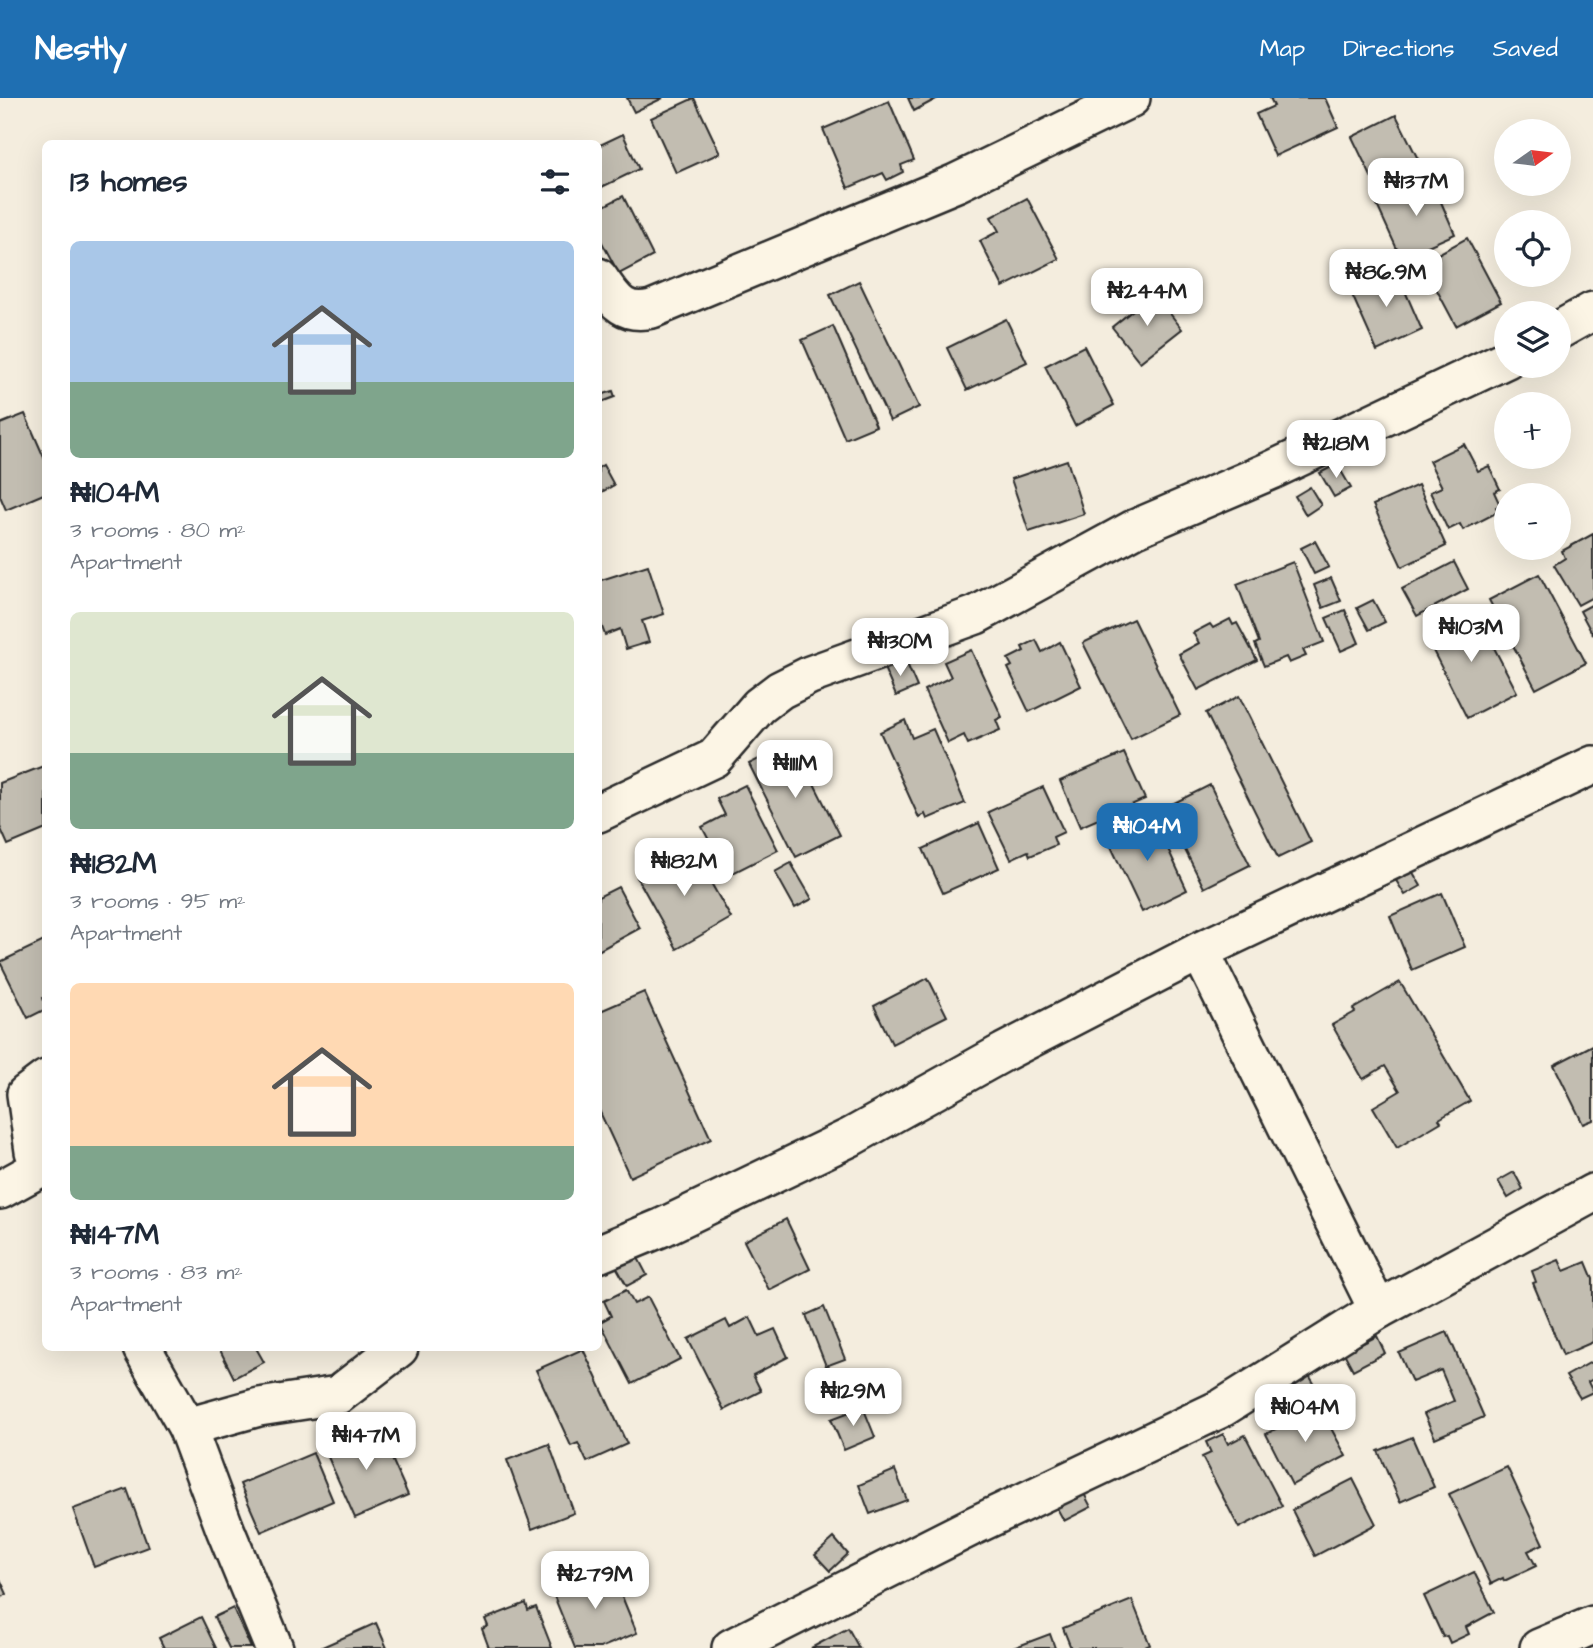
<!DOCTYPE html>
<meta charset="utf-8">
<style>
body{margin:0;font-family:"Architects Daughter",sans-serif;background:#f6f6f7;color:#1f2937;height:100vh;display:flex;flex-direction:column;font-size:26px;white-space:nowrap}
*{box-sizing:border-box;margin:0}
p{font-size:23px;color:#747a83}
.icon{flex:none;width:38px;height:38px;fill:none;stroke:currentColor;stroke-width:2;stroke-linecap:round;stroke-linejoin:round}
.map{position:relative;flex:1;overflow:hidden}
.side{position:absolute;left:42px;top:42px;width:560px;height:1211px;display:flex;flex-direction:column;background:#fff;border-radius:10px;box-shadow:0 7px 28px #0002}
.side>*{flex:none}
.needle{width:46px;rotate:76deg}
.tools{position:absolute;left:1494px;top:21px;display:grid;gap:14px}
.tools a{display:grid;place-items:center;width:77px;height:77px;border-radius:50%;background:#fff;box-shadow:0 7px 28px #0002;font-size:35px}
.price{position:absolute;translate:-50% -60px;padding:0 16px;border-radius:14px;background:#fff;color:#222;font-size:23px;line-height:46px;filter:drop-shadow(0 2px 4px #0008)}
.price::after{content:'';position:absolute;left:50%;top:42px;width:21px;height:16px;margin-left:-10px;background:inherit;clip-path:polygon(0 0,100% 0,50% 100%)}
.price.active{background:#1f6fb2;color:#fff}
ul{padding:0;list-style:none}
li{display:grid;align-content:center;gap:14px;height:371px;padding:0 28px}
li span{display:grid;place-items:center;height:217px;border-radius:10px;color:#555}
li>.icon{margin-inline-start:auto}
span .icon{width:126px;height:126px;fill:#fffc;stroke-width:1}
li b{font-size:30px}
h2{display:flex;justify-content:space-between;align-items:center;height:84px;padding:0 28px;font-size:30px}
header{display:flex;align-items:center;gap:42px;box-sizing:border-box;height:98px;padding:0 35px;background:#1f6fb2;color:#fff}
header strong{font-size:33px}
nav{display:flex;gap:38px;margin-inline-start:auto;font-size:24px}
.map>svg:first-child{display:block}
</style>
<header>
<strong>Nestly</strong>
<nav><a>Map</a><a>Directions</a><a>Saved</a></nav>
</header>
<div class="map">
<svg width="1593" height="1550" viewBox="0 0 1593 1550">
<rect width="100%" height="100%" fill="#f4edde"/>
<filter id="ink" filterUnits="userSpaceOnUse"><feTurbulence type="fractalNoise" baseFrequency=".0143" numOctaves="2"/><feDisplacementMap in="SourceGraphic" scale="14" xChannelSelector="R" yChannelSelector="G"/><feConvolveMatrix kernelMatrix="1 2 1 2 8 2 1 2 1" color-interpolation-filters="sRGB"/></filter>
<g filter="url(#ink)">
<g fill="#c2bdb1" stroke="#2b2b2b" stroke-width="2">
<path d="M627,0H663L634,14Z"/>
<path d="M694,0L720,55L676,75L651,20Z"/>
<path d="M908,0H938L914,13Z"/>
<path d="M1270,0H1325L1338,29L1275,58L1256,16L1274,8Z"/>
<path d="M889,3L914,62L901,67L903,74L887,82L883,75L848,90L823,31Z"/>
<path d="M1396,17L1424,73L1379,95L1352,39Z"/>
<path d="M623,36L639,71L598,91V48Z"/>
<path d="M1431,81L1455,136L1401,160L1376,105Z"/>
<path d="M623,98L653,158L619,176L598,137V111Z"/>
<path d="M1027,100L1059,161L1003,189L980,143L999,133L991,119Z"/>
<path d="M1467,140L1501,204L1456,228L1431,181L1436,179L1427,162Z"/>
<path d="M1395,170L1422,232L1377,253L1349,190Z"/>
<path d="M859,183L919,309L890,323L830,197Z"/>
<path d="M1154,195L1182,231L1140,264L1112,229Z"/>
<path d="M1006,221L1027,264L967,292L947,250Z"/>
<path d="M833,228L876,328L845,341L802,242Z"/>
<path d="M1084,248L1114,307L1075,328L1045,268Z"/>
<path d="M613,293L615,299L599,305L598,298Z"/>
<path d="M25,316L46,364V395L6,412L0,398V326Z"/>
<path d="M1464,346L1478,373L1489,368L1500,391L1494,394L1500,407L1496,409L1498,414L1463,432L1460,426L1448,432L1430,394L1442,389L1429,363Z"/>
<path d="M1067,362L1084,416L1029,434L1011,381Z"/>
<path d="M1337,366L1351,390L1334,399L1320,375Z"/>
<path d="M603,367L614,387L598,396V370Z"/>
<path d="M1418,387L1446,448L1402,469L1373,407Z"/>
<path d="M1310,389L1321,407L1306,417L1295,398Z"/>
<path d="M1593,436V499L1578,507L1554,467L1565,460L1562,453Z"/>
<path d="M1315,443L1329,469L1314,476L1301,450Z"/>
<path d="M1293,464L1324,544L1303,552L1306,558L1289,565L1286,559L1264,568L1255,546L1259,544L1237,486Z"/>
<path d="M1454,464L1468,491L1417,518L1402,491Z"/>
<path d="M648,467L664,516L642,523L649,544L626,551L620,531L605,537L598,518V483Z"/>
<path d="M1539,476L1586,565L1536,591L1489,502Z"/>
<path d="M1331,480L1341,503L1323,510L1314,487Z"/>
<path d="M1373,502L1385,524L1369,532L1357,510Z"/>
<path d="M1593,506V537L1580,513Z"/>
<path d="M1474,511L1517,594L1467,620L1425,537Z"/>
<path d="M1345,512L1359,545L1341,553L1326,520Z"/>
<path d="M1133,521L1180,617L1131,641L1083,545Z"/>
<path d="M1230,521L1233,527L1237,525L1257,562L1198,592L1179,556L1199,545L1193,535L1210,526L1213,530Z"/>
<path d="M1036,542L1042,554L1060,544L1081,588L1029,614L1008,570L1012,568L1008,561L1024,553L1022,549Z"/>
<path d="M971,552L1002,619L996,622L1000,632L968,646L964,637L948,645L924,592L951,579L944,564Z"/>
<path d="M905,561L917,589L896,598L884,570Z"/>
<path d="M1239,598L1311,744L1278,760L1206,615Z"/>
<path d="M905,622L912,640L933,631L965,705L927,721L925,716L919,720L880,634Z"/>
<path d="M793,644L840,737L796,759L749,666Z"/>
<path d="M1124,655L1145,701L1080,729L1060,683Z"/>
<path d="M46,667V731L8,747L0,729V685Z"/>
<path d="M745,687L778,752L725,779L716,761L724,757L718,744L712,748L702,729L725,717L717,701Z"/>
<path d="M1210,687L1250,767L1204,790L1164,710Z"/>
<path d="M1043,689L1064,734L1053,739L1056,747L1030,758L1028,753L1011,761L988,714Z"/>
<path d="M1152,716L1187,792L1142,814L1106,738Z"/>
<path d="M979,725L999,770L943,795L923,751Z"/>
<path d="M690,748L731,820L677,851L637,779Z"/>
<path d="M791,765L812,801L795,810L775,774Z"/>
<path d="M1408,766L1421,788L1405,797L1392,776Z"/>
<path d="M618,789L640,830L598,853V799Z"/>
<path d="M1442,795L1465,849L1412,872L1390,818Z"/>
<path d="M46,842V899L43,900L46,911L28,920L0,864Z"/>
<path d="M928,880L947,918L892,946L874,908Z"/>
<path d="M1400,884L1470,1003L1439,1021L1441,1024L1397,1050L1373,1009L1400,993L1385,968L1363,981L1332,927L1355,914L1353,911Z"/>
<path d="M644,894L711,1041L630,1079L598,1010V914Z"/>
<path d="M1593,947V1022L1583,1026L1554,967Z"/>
<path d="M1514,1074L1523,1091L1508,1100L1498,1083Z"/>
<path d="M786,1121L810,1171L769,1192L744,1143Z"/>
<path d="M637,1158L647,1177L627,1188L617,1170Z"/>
<path d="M1559,1162L1564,1173L1586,1164L1593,1181V1244L1563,1257L1533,1185L1536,1184L1532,1173Z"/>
<path d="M626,1192L634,1206L648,1199L680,1261L632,1286L600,1224L611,1218L604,1203Z"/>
<path d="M824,1209L845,1261L826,1268L806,1217Z"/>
<path d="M750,1219L759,1238L775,1231L788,1259L753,1277L761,1293L724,1312L688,1241L726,1222L730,1230Z"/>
<path d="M1447,1234L1484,1319L1435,1340L1424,1316L1454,1303L1441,1272L1412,1284L1399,1255Z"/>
<path d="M1377,1238L1385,1255L1353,1272L1344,1255Z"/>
<path d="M219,1250H256L264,1264L234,1280Z"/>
<path d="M583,1251L627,1346L587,1364L578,1345L571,1348L536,1272Z"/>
<path d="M1593,1263V1281L1588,1284L1593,1294L1580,1300L1566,1278Z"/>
<path d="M1304,1269L1318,1292L1278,1314L1265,1292Z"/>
<path d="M1304,1308L1307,1315L1319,1308L1346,1358L1292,1387L1266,1336L1283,1327L1280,1320Z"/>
<path d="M863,1309L875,1339L844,1352L831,1321Z"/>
<path d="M377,1327L408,1397L355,1420L324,1350Z"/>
<path d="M1223,1336L1228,1346L1245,1337L1282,1408L1239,1430L1202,1359L1211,1355L1206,1344Z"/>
<path d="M1412,1339L1434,1389L1400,1404L1378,1353Z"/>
<path d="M549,1346L574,1415L532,1431L507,1362Z"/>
<path d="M313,1355L333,1403L261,1434L240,1386Z"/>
<path d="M1507,1369L1543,1446L1528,1453L1536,1468L1504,1483L1503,1480L1491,1486L1449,1396Z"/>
<path d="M895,1372L907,1402L870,1416L859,1387Z"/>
<path d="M1353,1381L1376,1426L1315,1458L1292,1412Z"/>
<path d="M1079,1386L1091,1409L1064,1423L1052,1401Z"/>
<path d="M127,1391L148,1449L94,1469L73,1411Z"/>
<path d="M834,1440L848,1456L830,1473L815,1457Z"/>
<path d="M610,1469L637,1535L600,1550H575L552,1493Z"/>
<path d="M1474,1474L1494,1514L1466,1529L1469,1536L1450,1545L1447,1538L1443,1539L1424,1498Z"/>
<path d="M0,1481L7,1496L0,1500Z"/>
<path d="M1132,1502L1150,1547L1142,1550H1071L1063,1530Z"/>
<path d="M526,1505L528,1512L536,1509L552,1550H489L482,1531L488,1528L485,1521Z"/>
<path d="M233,1510L251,1550H229L214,1519Z"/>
<path d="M201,1519L216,1550H164L159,1540Z"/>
<path d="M376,1525L387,1550H320Z"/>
<path d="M848,1530L859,1550H811Z"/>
<path d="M1050,1536L1055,1550H1013Z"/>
</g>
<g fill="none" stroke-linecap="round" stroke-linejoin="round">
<defs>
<g id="minor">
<path d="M598,179C614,201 622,218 652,211L956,85L1131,0"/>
<path d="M1559,232L1593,213"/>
<path d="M598,715L714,660L759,608L780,592L810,577L976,517L1134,431L1272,372L1507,261"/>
<path d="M1200,853L1378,1212"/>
<path d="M0,1092L40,1070L34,1053L26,996L46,981"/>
<path d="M598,1156L663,1129L851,1039L1004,954L1200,853L1593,667"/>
<path d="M142,1250L187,1329L225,1431L274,1550"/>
<path d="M187,1329L259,1309L338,1297L399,1250"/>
<path d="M731,1550L973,1428L1222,1310L1378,1212L1593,1095"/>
<path d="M1539,1550L1593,1527"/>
</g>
</defs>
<use href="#minor" stroke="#2b2b2b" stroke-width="42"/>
<use href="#minor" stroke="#fcf5e5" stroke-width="37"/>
</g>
</g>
</svg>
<div class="tools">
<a><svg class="needle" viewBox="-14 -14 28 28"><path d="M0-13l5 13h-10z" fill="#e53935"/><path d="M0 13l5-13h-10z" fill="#747a83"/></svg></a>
<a><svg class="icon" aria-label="locate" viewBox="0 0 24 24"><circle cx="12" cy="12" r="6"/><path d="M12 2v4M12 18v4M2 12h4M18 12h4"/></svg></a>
<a><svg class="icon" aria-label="layers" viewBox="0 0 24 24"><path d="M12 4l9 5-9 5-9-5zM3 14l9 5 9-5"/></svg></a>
<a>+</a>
<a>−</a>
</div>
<b class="price" style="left:1416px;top:120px">₦137M</b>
<b class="price" style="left:1386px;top:211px">₦86.9M</b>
<b class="price" style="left:1147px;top:230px">₦244M</b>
<b class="price" style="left:1336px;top:382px">₦218M</b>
<b class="price" style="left:1471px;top:566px">₦103M</b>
<b class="price" style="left:900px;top:580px">₦130M</b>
<b class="price" style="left:795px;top:702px">₦111M</b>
<b class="price active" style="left:1147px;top:765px">₦104M</b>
<b class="price" style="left:684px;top:800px">₦182M</b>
<b class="price" style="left:853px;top:1330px">₦129M</b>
<b class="price" style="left:1305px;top:1346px">₦104M</b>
<b class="price" style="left:366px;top:1374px">₦147M</b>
<b class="price" style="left:595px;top:1513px">₦279M</b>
<section class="side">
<h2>13 homes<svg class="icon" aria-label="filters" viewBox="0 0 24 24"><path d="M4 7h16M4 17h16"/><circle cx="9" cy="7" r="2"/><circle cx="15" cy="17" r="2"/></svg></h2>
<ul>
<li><span style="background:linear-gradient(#a9c7e8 65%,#7fa58c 0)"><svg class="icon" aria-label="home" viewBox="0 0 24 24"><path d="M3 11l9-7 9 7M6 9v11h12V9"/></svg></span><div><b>₦104M</b><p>3 rooms · 80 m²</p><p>Apartment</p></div></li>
<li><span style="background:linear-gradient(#dfe7d0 65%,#7fa58c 0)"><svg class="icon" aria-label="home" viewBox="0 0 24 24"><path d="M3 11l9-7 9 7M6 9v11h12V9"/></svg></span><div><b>₦182M</b><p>3 rooms · 95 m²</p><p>Apartment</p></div></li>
<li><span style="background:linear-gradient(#ffd9b3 75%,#7fa58c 0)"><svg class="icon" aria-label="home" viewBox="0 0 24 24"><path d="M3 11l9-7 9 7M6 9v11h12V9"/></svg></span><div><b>₦147M</b><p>3 rooms · 83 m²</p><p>Apartment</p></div></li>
</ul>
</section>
</div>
